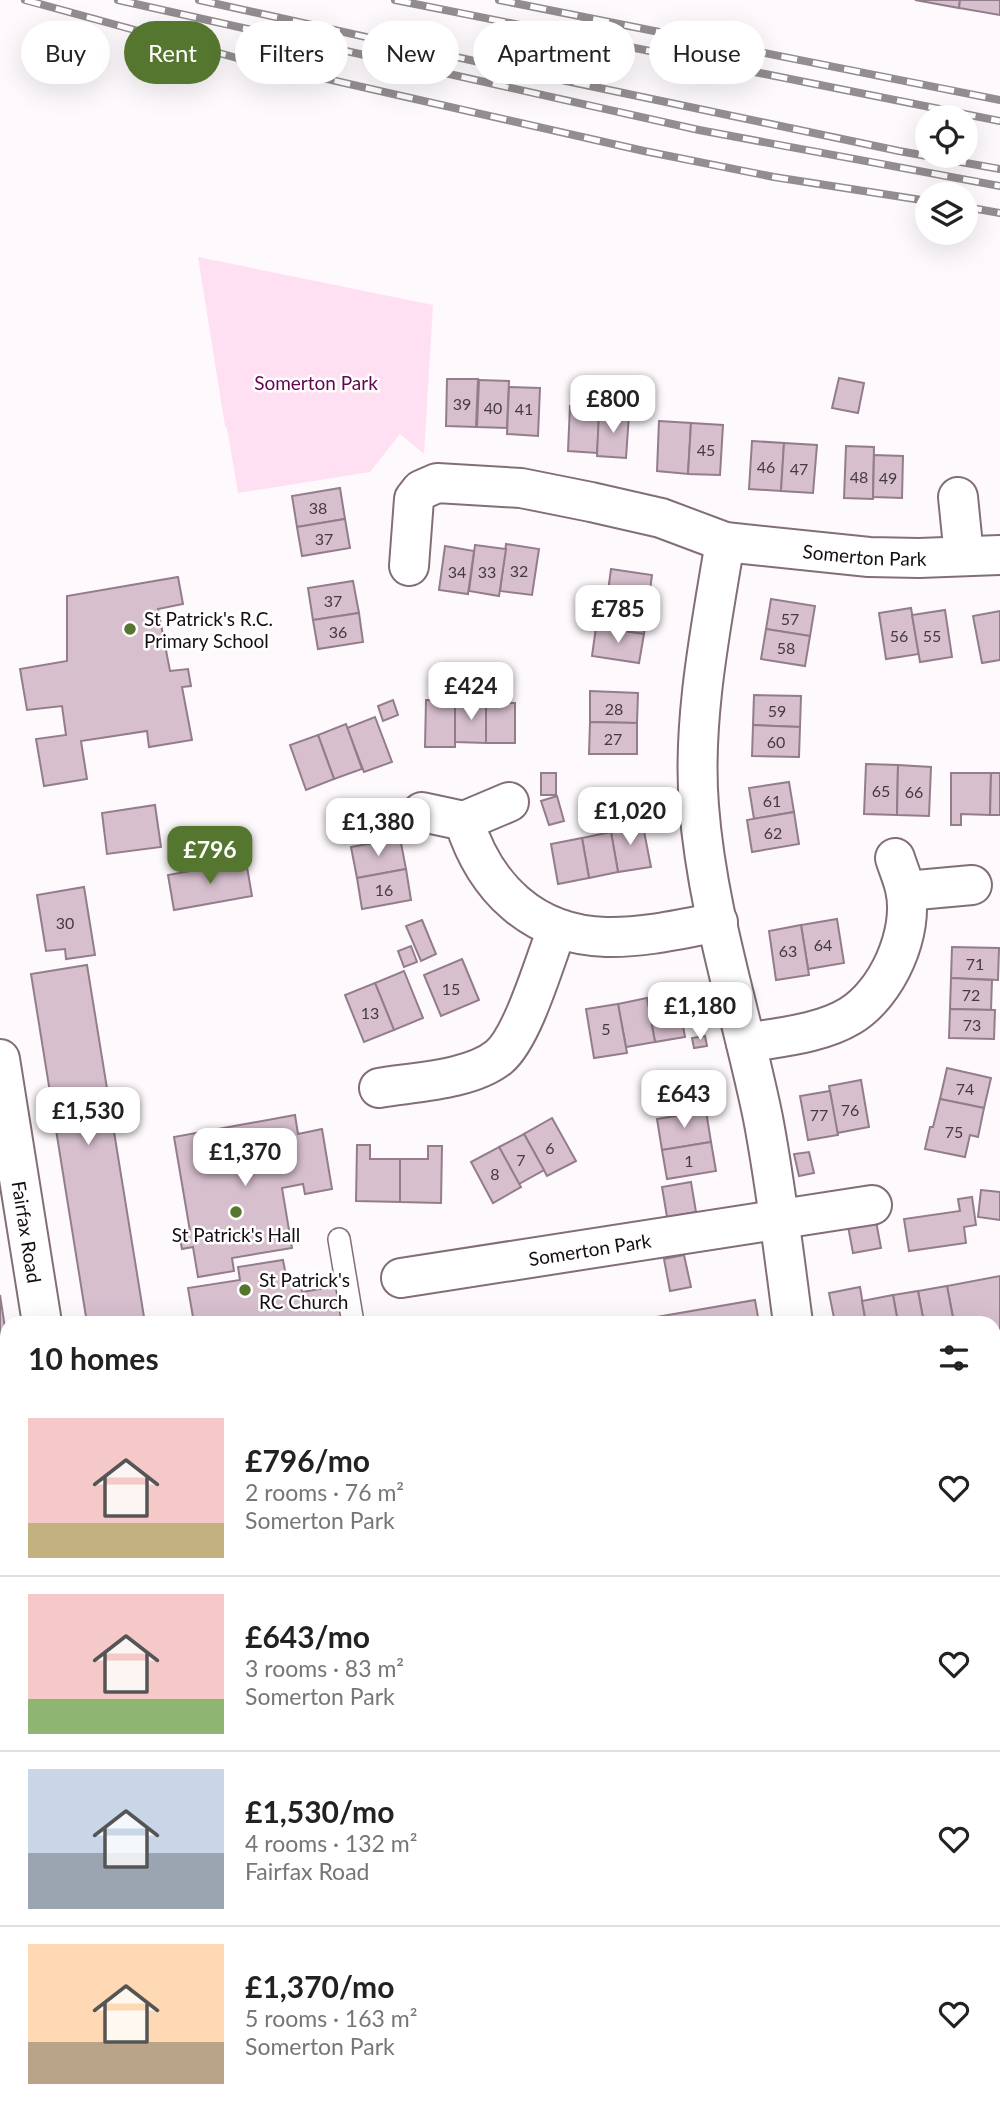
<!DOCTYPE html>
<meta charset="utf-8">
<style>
body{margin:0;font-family:Lato,sans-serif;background:#f2f2f2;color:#222;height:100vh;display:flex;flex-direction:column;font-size:26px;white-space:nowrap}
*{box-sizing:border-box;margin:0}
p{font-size:23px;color:#767676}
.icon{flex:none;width:38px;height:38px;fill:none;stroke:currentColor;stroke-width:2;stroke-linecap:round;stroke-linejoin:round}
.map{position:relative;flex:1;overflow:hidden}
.side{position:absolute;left:0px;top:1316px;width:1001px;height:800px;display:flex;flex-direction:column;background:#fff;border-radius:21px 21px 0 0;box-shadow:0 7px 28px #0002}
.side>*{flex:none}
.banner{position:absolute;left:21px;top:21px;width:959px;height:63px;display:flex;gap:14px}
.tools{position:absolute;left:915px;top:105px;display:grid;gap:14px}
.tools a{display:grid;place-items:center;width:63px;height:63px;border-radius:50%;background:#fff;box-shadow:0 7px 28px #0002;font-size:35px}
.price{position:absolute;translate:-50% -60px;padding:0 16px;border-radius:14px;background:#fff;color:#222;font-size:23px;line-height:46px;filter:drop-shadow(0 2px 4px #0008)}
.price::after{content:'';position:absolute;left:50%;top:42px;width:21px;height:16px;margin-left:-10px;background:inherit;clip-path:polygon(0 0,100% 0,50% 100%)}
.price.current{background:#55762e;color:#fff}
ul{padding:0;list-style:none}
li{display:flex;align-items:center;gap:21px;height:175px;padding:0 28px}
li+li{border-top:2px solid #e0e0e0}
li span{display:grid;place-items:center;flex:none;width:196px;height:140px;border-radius:0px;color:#555}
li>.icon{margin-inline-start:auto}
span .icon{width:84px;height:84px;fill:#fffc;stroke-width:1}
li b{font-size:30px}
h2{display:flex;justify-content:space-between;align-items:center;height:84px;padding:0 28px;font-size:30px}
.tag{padding:0 24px;border-radius:32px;background:#fff;box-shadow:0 7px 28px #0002;font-size:24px;line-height:63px}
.tag.current{background:#55762e;color:#fff}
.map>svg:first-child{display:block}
</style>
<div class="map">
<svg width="1000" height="2115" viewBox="0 0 1000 2115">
<rect width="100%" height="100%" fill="#fef9fc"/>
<g fill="#fee0f2">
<path d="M198,257L433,305L424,454L400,434L370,472L238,493L227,428L225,426Z"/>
<path d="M549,2109H664L661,2115H552Z"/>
</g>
<g fill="#d7bfce" stroke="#937d8b" stroke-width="2">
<path d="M915,0H960L959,8Z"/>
<path d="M960,0H1000V15L959,8Z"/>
<path d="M839,378L864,383L858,413L832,408Z"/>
<path d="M447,379H478L476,427L446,426Z"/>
<path d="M479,380L509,381L507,428L477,427Z"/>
<path d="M509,387L540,388L538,436L507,434Z"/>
<path d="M570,406L600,408L597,453L568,451Z"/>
<path d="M599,411L629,414L626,458L597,456Z"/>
<path d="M659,421L691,423L688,474L657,471Z"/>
<path d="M691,423L723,425L720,475L688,474Z"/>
<path d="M752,441L784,443L781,491L749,489Z"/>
<path d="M784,443L817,445L813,493L781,491Z"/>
<path d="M846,446L874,447L873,499L844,498Z"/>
<path d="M874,455L903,456L902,498L873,497Z"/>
<path d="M340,488L345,519L297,527L292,496Z"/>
<path d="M345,519L350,548L302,556L297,527Z"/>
<path d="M506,544L539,549L532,595L500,591Z"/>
<path d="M475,545L506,549L499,596L469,591Z"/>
<path d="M445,546L474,551L468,594L439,590Z"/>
<path d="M611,569L652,575L648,605L607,599Z"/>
<path d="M178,577L183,604L158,609L170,671L188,669L191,686L182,687L192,740L149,747L147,731L81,741L87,779L44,786L36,739L66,735L62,706L27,710L20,669L67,661V596Z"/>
<path d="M353,581L359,613L313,620L308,588Z"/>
<path d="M607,599L648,605L644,634L602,628Z"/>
<path d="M771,599L815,606L810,636L766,629Z"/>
<path d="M911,608L919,654L886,659L879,613Z"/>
<path d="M945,610L952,657L920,662L912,615Z"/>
<path d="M1000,611V660L982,663L973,616Z"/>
<path d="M359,613L363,642L318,649L313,620Z"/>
<path d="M596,627L644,634L639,663L592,656Z"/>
<path d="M766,629L810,636L805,666L761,659Z"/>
<path d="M590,691L638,693L637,723L590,722Z"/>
<path d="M754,695L801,696L800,727L753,725Z"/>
<path d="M393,700L398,715L383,721L378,706Z"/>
<path d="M426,700L455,701V747H425Z"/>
<path d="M455,702H486V743L455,742Z"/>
<path d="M486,702L515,703V743H486Z"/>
<path d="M375,717L392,762L364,772L347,728Z"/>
<path d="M590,722L637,723V754H589Z"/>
<path d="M346,724L362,769L334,779L318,735Z"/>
<path d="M753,725L800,727L799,757L752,756Z"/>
<path d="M318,735L334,779L306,790L290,745Z"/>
<path d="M866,764L898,765L897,815L864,814Z"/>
<path d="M898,765L931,767L929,816L897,815Z"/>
<rect x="541" y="773" width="15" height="22"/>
<path d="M951,773H991L990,815L961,814V825H951Z"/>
<path d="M991,773H1000V815H990Z"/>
<path d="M789,782L794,812L754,819L749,788Z"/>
<path d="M557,796L564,821L549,825L541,801Z"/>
<path d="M155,805L161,847L107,854L102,813Z"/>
<path d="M794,812L799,844L752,852L747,820Z"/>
<path d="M642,821L651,867L618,872L610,826Z"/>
<path d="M611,832L618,872L589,878L582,838Z"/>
<path d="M400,838L406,869L357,878L351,847Z"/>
<path d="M582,838L589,878L558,884L551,844Z"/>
<path d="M246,861L252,896L174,910L168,875Z"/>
<path d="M406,869L411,900L362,909L357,878Z"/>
<path d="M84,887L95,955L66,959L65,949L46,951L37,895Z"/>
<path d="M837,919L844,963L808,969L801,925Z"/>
<path d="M422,920L436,954L421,961L406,926Z"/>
<path d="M801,925L809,975L776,980L769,931Z"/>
<path d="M411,946L417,962L404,967L398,951Z"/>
<path d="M952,947L999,948L998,980L951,978Z"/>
<path d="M462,959L479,1000L441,1016L424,975Z"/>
<path d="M87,965L145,1323H87L31,974Z"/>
<path d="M404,971L423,1018L394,1030L375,983Z"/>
<path d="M951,978L992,980L991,1010L950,1009Z"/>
<path d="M375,983L394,1030L364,1042L345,995Z"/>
<path d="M677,993L685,1037L655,1042L647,998Z"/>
<path d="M647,998L655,1042L626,1047L618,1004Z"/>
<path d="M618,1004L627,1053L594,1058L586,1009Z"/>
<path d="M950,1009L995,1010L994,1039L949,1038Z"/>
<path d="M705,1036L707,1046L694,1048L692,1038Z"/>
<path d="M947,1068L991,1078L984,1108L940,1099Z"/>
<path d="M861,1080L869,1127L837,1133L829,1086Z"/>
<path d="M830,1091L838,1135L808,1140L800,1096Z"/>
<path d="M940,1099L984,1108L978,1137L970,1135L965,1157L925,1149L930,1127H933Z"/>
<path d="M706,1111L711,1142L662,1150L657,1119Z"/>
<path d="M295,1115L298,1134L322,1129L332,1189L305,1194L303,1184L282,1188L292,1248L232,1258L234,1271L198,1277L193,1247L182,1249L179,1233L190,1231L174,1137Z"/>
<path d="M552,1118L576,1161L547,1176L524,1134Z"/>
<path d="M524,1134L544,1170L519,1184L499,1147Z"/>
<path d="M711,1142L716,1171L667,1179L662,1150Z"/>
<path d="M357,1145H370V1159H400V1202L356,1201Z"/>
<path d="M428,1146H442L441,1203L400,1202V1159H428Z"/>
<path d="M499,1147L521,1187L493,1203L471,1162Z"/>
<path d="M809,1152L814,1173L799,1176L794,1154Z"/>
<path d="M691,1182L696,1212L667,1217L662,1187Z"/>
<path d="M981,1190L1000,1192V1220L978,1217Z"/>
<path d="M972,1197L976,1225L964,1227L966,1243L909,1251L904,1219L960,1211L958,1199Z"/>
<path d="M876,1221L881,1248L853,1253L848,1226Z"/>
<path d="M684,1255L691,1287L670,1291L664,1259Z"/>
<path d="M283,1260L287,1281L299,1279L302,1292L337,1286L343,1323H194L188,1288L240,1280L238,1267Z"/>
<path d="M1000,1276V1330L994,1331V1323H954L947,1286Z"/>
<path d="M947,1286L954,1323H924L918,1291Z"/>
<path d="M860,1287L866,1323H835L829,1293Z"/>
<path d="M918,1291L924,1323H898L893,1295Z"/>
<path d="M0,1295L7,1341V1355L0,1356Z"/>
<path d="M893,1295L898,1323H866L862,1301Z"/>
<path d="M755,1300L759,1323H622Z"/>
<path d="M7,1407V1497L3,1498L0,1484V1445L4,1444L0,1408Z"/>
<path d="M994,1745H997L1000,1765V1775L994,1776Z"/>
<path d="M1000,1775V1800L994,1801V1776Z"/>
<path d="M1000,1800V1825L994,1826V1801Z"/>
<path d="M0,1831L7,1843V1886L0,1888Z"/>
<path d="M994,1847L1000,1848V1878L994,1877Z"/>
<path d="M994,1877L1000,1878V1903H994Z"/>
<path d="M994,1903H1000V1929L994,1928Z"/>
<path d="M254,2109H297L299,2112L293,2115H257Z"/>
<path d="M408,2109H445L432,2115H411Z"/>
<path d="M763,2109H793L804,2115H759Z"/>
<path d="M938,2109H977L976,2114Z"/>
</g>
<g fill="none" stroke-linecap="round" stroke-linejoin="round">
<defs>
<path id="service" d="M339,1239L353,1323"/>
<g id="minor">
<path d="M958,497L964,556"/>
<path d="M725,542C711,627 692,721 699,806C707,912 742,1015 763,1118C776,1186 784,1255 793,1323"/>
<path id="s1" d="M409,566L414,499L421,490L437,483L521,488L591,502L661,518L725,542L869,557L919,558L1000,555"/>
<path d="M422,812L464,821C485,888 533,935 606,937C643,938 681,929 718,922"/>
<path d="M464,821L509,802"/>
<path d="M906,891L972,885"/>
<path d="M746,1043C780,1037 820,1034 850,1016C887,994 915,932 905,889C903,879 898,868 895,858"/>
<path id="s2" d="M0,1059L42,1323"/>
<path d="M379,1088C414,1082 471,1080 499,1057C523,1037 545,960 557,929"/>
<path id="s3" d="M401,1278L872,1205"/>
<path d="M351,2109L354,2115"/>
<path d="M864,2115L866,2109"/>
</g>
<g id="tertiary">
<path d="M994,1377L1000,1376"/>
<path d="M0,1535L7,1533"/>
</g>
</defs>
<use href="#service" stroke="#836d7b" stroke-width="24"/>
<use href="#minor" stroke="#836d7b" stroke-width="42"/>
<use href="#tertiary" stroke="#836d7b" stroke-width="42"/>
<use href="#service" stroke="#fff" stroke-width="21"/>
<use href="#minor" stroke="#fff" stroke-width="38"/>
<use href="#tertiary" stroke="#fff" stroke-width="38"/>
<defs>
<g id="rail">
<path d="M25,0L248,61L644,151L774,177L928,201"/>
<path d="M118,0L699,130L1000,186"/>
<path d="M199,0L533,74L899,151L1000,169"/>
<path d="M395,0L1000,121"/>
<path d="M499,0L1000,100"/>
<path d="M966,207L1000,213"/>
</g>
</defs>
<use href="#rail" stroke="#938c90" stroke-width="8"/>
<use href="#rail" stroke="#fff" stroke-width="5" stroke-dasharray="16" stroke-linecap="butt"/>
</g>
<g fill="#55762e" stroke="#fff" stroke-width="2.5">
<circle cx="130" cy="629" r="7"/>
<circle cx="236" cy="1212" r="7"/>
<circle cx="245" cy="1290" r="7"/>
</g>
<g text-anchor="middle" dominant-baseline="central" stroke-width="5" stroke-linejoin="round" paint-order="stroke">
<g font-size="16" fill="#463a41">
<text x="462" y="403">39</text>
<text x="493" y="407">40</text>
<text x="524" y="408">41</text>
<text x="706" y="449">45</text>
<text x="766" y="466">46</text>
<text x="799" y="468">47</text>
<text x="859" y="476">48</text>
<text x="888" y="477">49</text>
<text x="318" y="507">38</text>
<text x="324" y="538">37</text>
<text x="519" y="570">32</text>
<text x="457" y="571">34</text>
<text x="487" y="571">33</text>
<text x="333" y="600">37</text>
<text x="790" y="618">57</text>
<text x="338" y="631">36</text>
<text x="899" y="635">56</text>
<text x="932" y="635">55</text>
<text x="786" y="647">58</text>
<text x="614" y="708">28</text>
<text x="777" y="710">59</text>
<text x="613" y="738">27</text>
<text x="776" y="741">60</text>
<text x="881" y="790">65</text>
<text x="914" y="791">66</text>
<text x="772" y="800">61</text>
<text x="773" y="832">62</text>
<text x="384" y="889">16</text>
<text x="65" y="922">30</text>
<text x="823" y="944">64</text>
<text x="788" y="950">63</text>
<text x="975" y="963">71</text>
<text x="451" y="988">15</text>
<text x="971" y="994">72</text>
<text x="370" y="1012">13</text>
<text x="972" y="1024">73</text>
<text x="606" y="1028">5</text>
<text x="965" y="1088">74</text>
<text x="850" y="1109">76</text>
<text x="819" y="1114">77</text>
<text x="954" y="1131">75</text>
<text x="550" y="1147">6</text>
<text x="521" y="1159">7</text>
<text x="689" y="1160">1</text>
<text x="495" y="1173">8</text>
</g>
<g font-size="19" fill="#62074d" stroke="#fff">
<text x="316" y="382">Somerton Park</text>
</g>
<g font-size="19" fill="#150d12" stroke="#fff">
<text stroke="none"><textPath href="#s1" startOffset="532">Somerton Park</textPath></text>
<text stroke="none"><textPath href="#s2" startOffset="175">Fairfax Road</textPath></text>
<text stroke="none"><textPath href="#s3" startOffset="191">Somerton Park</textPath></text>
</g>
<g font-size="19" fill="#150d12" stroke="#fff" text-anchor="start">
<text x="144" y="618">St Patrick's R.C.<tspan x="144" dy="22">Primary School</tspan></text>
<text x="236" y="1234" text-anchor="middle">St Patrick's Hall</text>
<text x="259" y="1279">St Patrick's<tspan x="259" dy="22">RC Church</tspan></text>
</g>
</g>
</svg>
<div class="tools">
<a><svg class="icon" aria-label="locate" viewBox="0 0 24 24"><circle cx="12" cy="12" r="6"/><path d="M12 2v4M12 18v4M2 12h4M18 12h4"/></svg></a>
<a><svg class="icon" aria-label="layers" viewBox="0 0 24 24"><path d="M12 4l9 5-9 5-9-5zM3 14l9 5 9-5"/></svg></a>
</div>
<b class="price" style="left:613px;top:435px">£800</b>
<b class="price" style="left:618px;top:645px">£785</b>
<b class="price" style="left:471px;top:722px">£424</b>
<b class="price" style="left:630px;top:847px">£1,020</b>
<b class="price" style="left:378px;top:858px">£1,380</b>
<b class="price current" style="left:210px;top:886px">£796</b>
<b class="price" style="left:700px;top:1042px">£1,180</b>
<b class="price" style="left:684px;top:1130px">£643</b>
<b class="price" style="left:88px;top:1147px">£1,530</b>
<b class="price" style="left:245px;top:1188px">£1,370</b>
<div class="banner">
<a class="tag">Buy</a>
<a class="tag current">Rent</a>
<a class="tag">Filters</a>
<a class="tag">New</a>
<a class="tag">Apartment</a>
<a class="tag">House</a>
</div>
<section class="side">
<h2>10 homes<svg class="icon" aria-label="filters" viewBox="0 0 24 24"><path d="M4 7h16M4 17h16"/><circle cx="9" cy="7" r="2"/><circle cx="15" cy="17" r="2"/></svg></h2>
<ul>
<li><span style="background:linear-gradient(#f6c9c9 75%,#c2b280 0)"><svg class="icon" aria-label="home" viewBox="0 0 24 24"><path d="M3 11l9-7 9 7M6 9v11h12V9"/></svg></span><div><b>£796/mo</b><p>2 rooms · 76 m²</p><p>Somerton Park</p></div><svg class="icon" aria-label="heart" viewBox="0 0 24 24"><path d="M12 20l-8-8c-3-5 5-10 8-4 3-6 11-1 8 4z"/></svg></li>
<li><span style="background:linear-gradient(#f6c9c9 75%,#8fb573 0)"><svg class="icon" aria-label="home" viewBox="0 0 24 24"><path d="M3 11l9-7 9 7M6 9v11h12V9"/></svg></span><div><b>£643/mo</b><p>3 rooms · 83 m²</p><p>Somerton Park</p></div><svg class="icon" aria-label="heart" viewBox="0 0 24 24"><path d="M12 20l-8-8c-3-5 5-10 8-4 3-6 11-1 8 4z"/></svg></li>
<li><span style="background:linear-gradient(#c9d6e8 60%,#9aa5b1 0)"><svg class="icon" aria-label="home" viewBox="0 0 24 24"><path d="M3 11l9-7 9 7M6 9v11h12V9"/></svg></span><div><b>£1,530/mo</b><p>4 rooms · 132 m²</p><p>Fairfax Road</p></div><svg class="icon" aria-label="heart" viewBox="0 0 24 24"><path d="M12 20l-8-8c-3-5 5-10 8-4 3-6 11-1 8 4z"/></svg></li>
<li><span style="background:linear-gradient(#ffd9b3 70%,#b9a48a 0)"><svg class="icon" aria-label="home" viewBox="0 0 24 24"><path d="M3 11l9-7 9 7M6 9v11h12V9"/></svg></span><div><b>£1,370/mo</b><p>5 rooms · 163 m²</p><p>Somerton Park</p></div><svg class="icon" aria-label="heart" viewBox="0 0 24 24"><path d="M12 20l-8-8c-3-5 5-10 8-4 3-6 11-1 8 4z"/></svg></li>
</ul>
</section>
</div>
